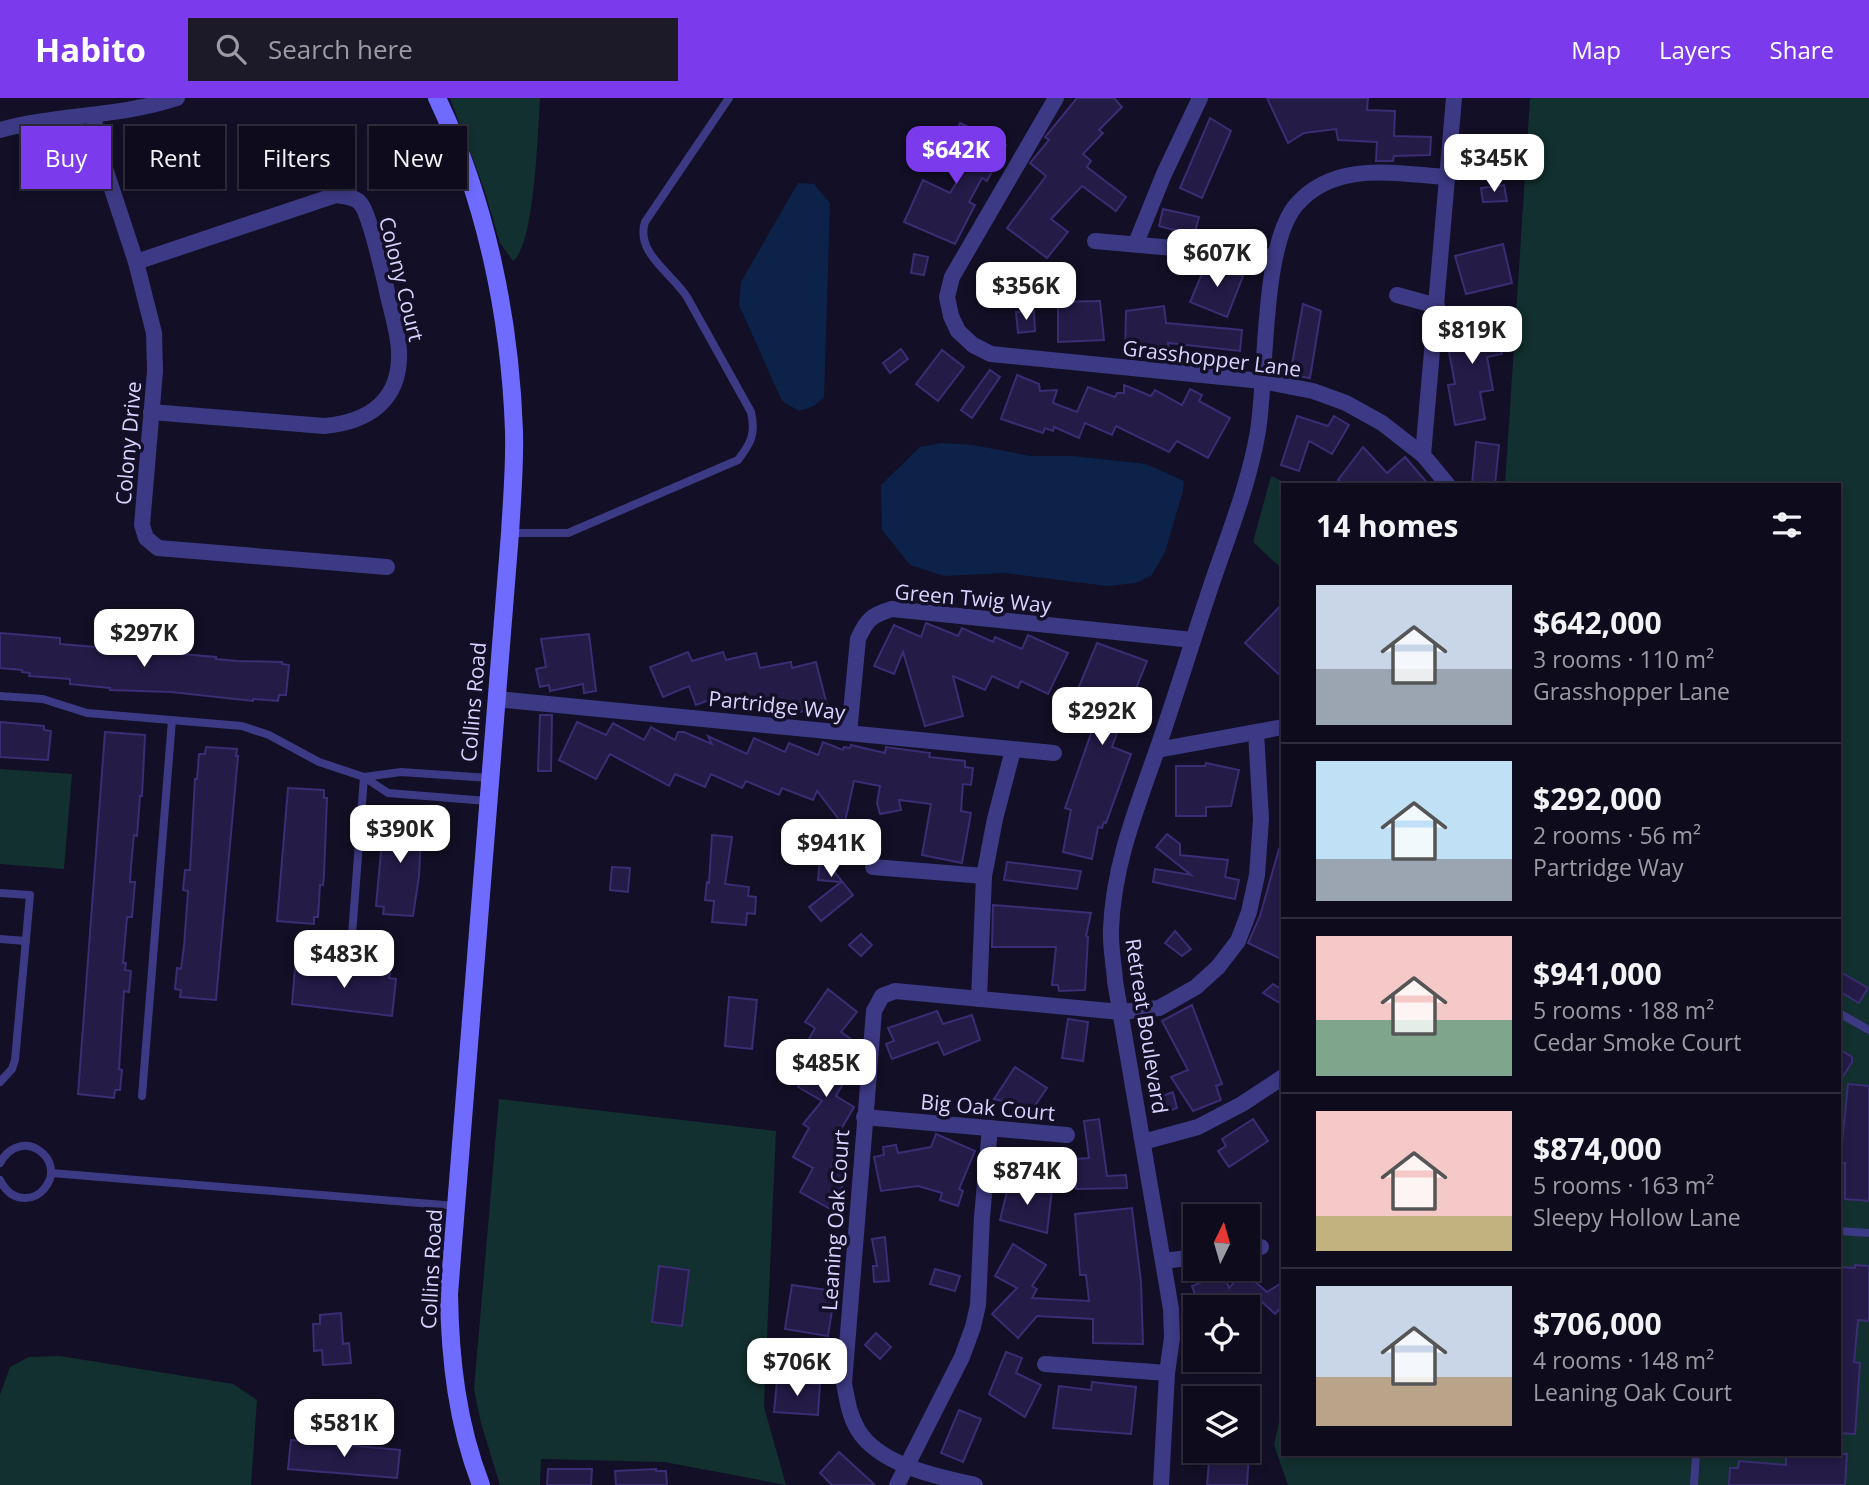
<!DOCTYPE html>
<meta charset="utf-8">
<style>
body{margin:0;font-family:"Open Sans",sans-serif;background:#1c1929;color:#f1f3f6;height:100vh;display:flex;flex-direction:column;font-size:26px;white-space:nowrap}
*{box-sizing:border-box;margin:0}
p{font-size:23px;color:#9b9ba3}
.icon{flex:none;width:38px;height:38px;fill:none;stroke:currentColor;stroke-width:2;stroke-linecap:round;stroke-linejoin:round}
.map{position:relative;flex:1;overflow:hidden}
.sheet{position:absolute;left:1281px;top:385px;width:560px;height:973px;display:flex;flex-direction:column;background:#0e0b1c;border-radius:0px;box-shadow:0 4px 10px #0003,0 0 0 2px #2e2b3b}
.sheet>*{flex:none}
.hud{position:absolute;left:21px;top:28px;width:665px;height:63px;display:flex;gap:14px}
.needle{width:46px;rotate:5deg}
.buttons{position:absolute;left:1183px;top:1106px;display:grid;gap:14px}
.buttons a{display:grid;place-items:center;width:77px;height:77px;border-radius:0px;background:#0e0b1c;box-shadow:0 4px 10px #0003,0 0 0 2px #2e2b3b;font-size:35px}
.price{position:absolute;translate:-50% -60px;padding:0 16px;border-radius:14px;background:#fff;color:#222;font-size:23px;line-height:46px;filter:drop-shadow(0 2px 4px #0008)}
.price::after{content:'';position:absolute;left:50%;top:42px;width:21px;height:16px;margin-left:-10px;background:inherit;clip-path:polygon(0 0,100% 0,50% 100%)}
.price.active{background:#7c3aed;color:#fff}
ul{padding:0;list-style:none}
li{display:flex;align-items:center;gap:21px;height:175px;padding:0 35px}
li+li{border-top:2px solid #2e2b3b}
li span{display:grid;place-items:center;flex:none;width:196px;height:140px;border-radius:0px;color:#555}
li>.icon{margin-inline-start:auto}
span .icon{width:84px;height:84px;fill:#fffc;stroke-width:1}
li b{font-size:30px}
h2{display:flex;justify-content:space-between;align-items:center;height:84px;padding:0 35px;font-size:30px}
.tag{padding:0 24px;border-radius:0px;background:#0e0b1c;box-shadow:0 4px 10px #0003,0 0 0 2px #2e2b3b;font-size:24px;line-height:63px}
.tag.active{background:#7c3aed;color:#fff}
header{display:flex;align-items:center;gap:42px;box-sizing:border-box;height:98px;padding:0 35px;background:#7c3aed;color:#fff}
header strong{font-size:33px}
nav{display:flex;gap:38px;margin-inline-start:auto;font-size:24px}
.search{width:490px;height:63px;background:#1c1929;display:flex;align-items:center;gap:18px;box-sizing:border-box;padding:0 24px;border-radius:0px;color:#9b9ba3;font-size:26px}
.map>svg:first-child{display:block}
</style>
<header>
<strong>Habito</strong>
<div class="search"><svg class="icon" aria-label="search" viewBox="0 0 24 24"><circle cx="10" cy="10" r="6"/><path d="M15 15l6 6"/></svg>Search here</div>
<nav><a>Map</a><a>Layers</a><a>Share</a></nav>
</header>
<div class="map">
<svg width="1869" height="1387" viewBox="0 0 1869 1387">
<rect width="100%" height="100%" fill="#130f26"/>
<g fill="#12302f">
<path d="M450,0H540C538,30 535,148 513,163L500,145L484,91Z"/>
<path d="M1530,0H1869V1387H1288L1274,1347L1283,1306V1356H1839V387H1505Z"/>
<path d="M1271,378L1290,387H1283V472L1253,444Z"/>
<path d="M0,671L72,676L64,771L0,766Z"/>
<path d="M499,1001L776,1033L764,1309L786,1387L664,1364L541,1361L540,1387H500L481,1325L474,1291Z"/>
<path d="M60,1258L233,1286L257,1302L251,1387H0V1297L10,1269L29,1259Z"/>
</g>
<g fill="#0c2248">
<path d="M798,85L814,86L830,105L824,299L814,308L799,313L782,303L739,207L741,184Z"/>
<path d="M941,345L973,347L1031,358H1072L1146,366L1184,383L1183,393L1165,454L1152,477L1136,485L1107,488L1004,475L944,478L910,467L882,432L881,387L920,349Z"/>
</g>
<g fill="#241b47" stroke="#3b2d73" stroke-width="2">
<path d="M1077,0H1114L1122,9L1099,32L1103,35L1083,56L1091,63L1087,69L1126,99L1116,113L1082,88L1051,121L1068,134L1047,160L1007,130L1046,78L1030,65L1049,42L1045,39Z"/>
<path d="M1267,0H1368L1367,12L1395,13L1394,38L1431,39L1430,57L1394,58L1393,63H1376L1377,44L1338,42L1336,31L1304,35L1288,45Z"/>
<path d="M1210,20L1231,33L1202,100L1180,90Z"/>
<path d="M960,25L1006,47L987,83L982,80L969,104L975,107L955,146L904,124L923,82L950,95L965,71L944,59Z"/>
<path d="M1504,87L1507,103L1483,104L1481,90Z"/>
<path d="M1163,111L1199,119L1194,137L1159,128Z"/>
<path d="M1503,146L1512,185L1466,196L1455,158Z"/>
<path d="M914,156L928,159L924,177L911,175Z"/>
<path d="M1207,164L1243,178L1227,219L1190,204Z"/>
<path d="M1100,203L1104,242L1058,244V204Z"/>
<path d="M1303,206L1321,213L1310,280L1290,277Z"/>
<path d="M1164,208L1166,225L1242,232L1240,253L1168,245L1170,255L1125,254L1126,213Z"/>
<path d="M1034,213L1035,233L1018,235L1016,214Z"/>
<path d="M1494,216L1502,256L1487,259L1493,292L1480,294L1485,321L1455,327L1448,287L1455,286L1449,254L1454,253L1448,228Z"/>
<path d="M901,251L908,261L890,275L883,265Z"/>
<path d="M942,252L964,269L938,303L916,286Z"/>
<path d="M990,272L1000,279L972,320L961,312Z"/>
<path d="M1017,277L1039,286L1040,293L1057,292L1053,305L1077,314L1088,289L1115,299L1117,295H1124V287L1151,298L1155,292L1182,307L1190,291L1202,297L1199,303L1230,320L1208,360L1177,343L1169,354L1116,328L1112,337L1085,325L1079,340L1054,329L1053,333L1045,330L1043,335L1001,321Z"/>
<path d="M1297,318L1328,328L1334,318L1349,327L1332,356L1309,343L1299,373L1281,367Z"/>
<path d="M1476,344L1499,347L1495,387L1472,386Z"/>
<path d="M1363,349L1387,375L1405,359L1429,387H1345L1338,382Z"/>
<path d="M1283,505V580L1245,545Z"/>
<path d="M926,525L958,538L962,530L993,544L995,539L1022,551L1028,537L1068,555L1048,596L1021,583L1018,590L992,578L985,592L953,578L963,618L925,628L903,554L894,576L874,568L894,527L921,539Z"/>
<path d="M0,535L60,540V546L216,559V561L238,563L282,564V566L289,567L286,597H279L278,603L253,601V603L171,594L110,592V590L70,586V581L29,578L30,575L22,574V572L0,570Z"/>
<path d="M589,536L596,593L584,595L583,586L550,593L549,587L540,589L536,571L546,569L541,541Z"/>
<path d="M1097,545L1147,563L1131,603L1138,605L1132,621L1123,618L1112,649L1131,656L1106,725L1104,724L1102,730L1098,729L1092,761L1063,754L1071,712L1065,710L1103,601L1078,591Z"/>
<path d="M688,554L692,563L723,554L726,562L756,555L760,570L791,564L792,570L816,564L827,607L792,616L790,608L759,614L756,601L729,609L725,596L696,607L689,588L663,599L650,569Z"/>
<path d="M540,617H552L551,673H538Z"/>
<path d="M0,624L44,628V632L51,633L48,662L0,659Z"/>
<path d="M577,624L606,637L613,625L644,642L651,629L675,642L678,634H684L712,646L708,638L747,656L754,640L785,654L789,645L818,657L823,644L843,652L844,649L850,650L851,647L885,655L886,649L930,655L929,659L965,663V669L973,670L971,687L963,686L961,713L971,715L962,765L922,757L931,706L899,702L901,712L880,716L877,705L880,688L854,683L844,728L817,693L813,702L782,690L779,697L746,683L742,690L711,676L705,689L675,676L669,688L610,656L596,681L559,662Z"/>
<path d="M105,634L145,637L142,698H140L137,738L134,737L131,768L130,784H135L132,819H127L123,865H126L125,872L131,873L129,894L124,893L119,971L122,972L120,992H115L114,1000L78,996Z"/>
<path d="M206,649L237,651L236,658H238L216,902L180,899L181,892L175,891L177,870L181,871L184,848L188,793L183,792L185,772H190L195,681H197L199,656H205Z"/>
<path d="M1206,665L1239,672L1231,708L1206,709V718H1176V668H1205Z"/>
<path d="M288,690L324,692V700H327L324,777L323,787H320L318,819H314V826L277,823Z"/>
<path d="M391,715L422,718L419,778L413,818L383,816L384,809L376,808L384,722H390Z"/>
<path d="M1167,736L1180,746V757L1228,762L1225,779L1239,782L1235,801L1153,784L1155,771L1191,777L1156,749Z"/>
<path d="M712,737L732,739L725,786L749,789L748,798L756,799L755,816L747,815L746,827L712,824L714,803L705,802L707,784L709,785Z"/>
<path d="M822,738L846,741L844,760L822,758L853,797L821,823L809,809L841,784L818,782Z"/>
<path d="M1279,751L1283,752V862L1248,845L1260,818Z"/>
<path d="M1007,764L1081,773L1077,791L1004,782Z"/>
<path d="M612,769L630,770L628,794L610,792Z"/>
<path d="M993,807L1091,815L1086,838L1088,839L1085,892L1059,893L1058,887H1052L1056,849H992Z"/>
<path d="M1175,833L1191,851L1182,858L1165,845Z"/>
<path d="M861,836L872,847L861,858L849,847Z"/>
<path d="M302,865L323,867V870L368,875L369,872L390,875L389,880L396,881L392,918L292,906L295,870L301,871Z"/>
<path d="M1839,873L1868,890L1859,905L1839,893Z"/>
<path d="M1273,886L1283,892V907L1263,895Z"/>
<path d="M828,891L857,914L841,934L851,941V946L838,966L840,965L851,972L836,998L854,1009L840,1033L847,1039L842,1045L849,1050L832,1069L848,1078L830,1111L800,1094L813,1070L793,1059L809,1030L803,1026L822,1003L798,989L813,964L800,957L815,930L805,924Z"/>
<path d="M729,899L757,902L752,951L725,948Z"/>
<path d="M1192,907L1222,986L1216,988L1221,1002L1193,1013L1171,979L1188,972L1162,923Z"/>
<path d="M937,913L943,926L972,917L980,942L944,957L938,944L892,961L886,946L894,943L888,930Z"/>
<path d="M1068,921L1088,924L1083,963L1062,960Z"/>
<path d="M1839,951L1852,959V964L1839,985Z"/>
<path d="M1015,969L1047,990L1027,1019L1011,1008V1005L994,1001Z"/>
<path d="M1848,986L1869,988V1103L1845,1101V1065H1840Z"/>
<path d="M1173,994L1177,1010L1165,1014L1159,999Z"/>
<path d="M1099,1021L1107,1078L1126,1077L1127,1090L1076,1091L1075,1061L1089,1060L1084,1023Z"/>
<path d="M1253,1021L1268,1043L1229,1069L1218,1053L1226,1048L1222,1041Z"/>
<path d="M936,1036L975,1053L959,1091L963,1093L958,1108L940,1102L942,1095L918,1088L881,1093L874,1059L884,1057L883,1049L896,1047L898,1055L931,1049Z"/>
<path d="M1009,1085L1052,1091L1047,1135L1000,1122Z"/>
<path d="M1132,1110L1141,1184L1143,1246L1093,1245V1221L1037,1218L1018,1240L992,1216L1017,1190L995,1178L1013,1146L1046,1167L1032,1188L1037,1191L1032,1200L1089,1203L1086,1177H1080L1075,1116Z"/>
<path d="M885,1139L889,1183L874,1184L873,1168H877L872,1141Z"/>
<path d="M1855,1167L1869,1168V1223L1858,1222L1854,1264L1860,1265L1855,1336L1839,1335V1169L1855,1170Z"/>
<path d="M659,1168L689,1172L682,1228L652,1224Z"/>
<path d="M935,1171L960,1178L955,1193L930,1186Z"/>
<path d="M1215,1174L1218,1182L1225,1179L1229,1190L1244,1174L1267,1194L1283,1184V1207L1275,1216L1261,1203L1257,1208L1243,1196L1210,1209L1206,1198L1197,1202L1192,1188L1200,1185L1199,1181Z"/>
<path d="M792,1187L835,1193L828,1238L785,1231Z"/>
<path d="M341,1215L343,1246L349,1245L351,1265L323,1267L322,1252L314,1253L313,1226H320V1217Z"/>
<path d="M876,1235L891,1249L880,1261L865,1247Z"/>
<path d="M1006,1254L1022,1260L1016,1275L1041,1287L1025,1319L989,1296Z"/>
<path d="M777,1283L820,1286L818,1317L774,1314Z"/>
<path d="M1092,1284L1136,1289L1131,1336L1053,1330L1059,1288L1091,1292Z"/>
<path d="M959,1312L981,1321L963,1364L941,1355Z"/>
<path d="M291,1342L400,1352L397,1380L288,1371Z"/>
<path d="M1210,1353L1249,1356L1247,1387H1207Z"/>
<path d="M839,1354L875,1387H832L820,1375Z"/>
<path d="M1786,1356H1847L1845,1387H1729L1730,1370H1738L1739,1363L1786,1367Z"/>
<path d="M548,1371H592L591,1387H547Z"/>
<path d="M656,1371V1373H666L667,1387H616L615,1373Z"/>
</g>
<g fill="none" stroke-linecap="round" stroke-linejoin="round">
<g stroke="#3d3a85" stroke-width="8">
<path d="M510,435H568L738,362C751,345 756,336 751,314L687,199C672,175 635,155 645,124L729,0"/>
<path d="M0,598L43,601L87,615L242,628L269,637L319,664L364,679L388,695L487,703"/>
<path d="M364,679L401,674L489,680"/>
<path d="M0,795L30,797L15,962L12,971L0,984"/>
<path d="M0,841L26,843"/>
<path d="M309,847L390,854"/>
<path d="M351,850L364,679"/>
<path d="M1839,915L1869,932"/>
<path d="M142,998L172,622"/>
<path d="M0,1065C21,1026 69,1062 44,1091C39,1097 32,1100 25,1100C13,1100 5,1092 0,1082"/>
<path d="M51,1075L456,1108"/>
<path d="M1839,1133L1869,1135"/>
<path d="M1694,1387L1696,1356"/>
</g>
<g stroke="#3d3a85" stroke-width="16">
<path d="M1056,0L952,179L947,199L951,218L958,233L973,247L991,256L1262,283L1313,293L1346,305L1382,325L1423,357L1448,387"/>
<path d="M93,17L102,61L136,164L154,235L155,273L142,427L146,440L158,450L387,469"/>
<path d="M0,32C58,16 120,19 177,0"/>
<path d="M1095,143L1274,159"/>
<path d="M1136,145L1164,76L1200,0"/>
<path d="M136,164L336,97C344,98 356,99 361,106C370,118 381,168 385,184C389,206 398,231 399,253C401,302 369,324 324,328L151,314"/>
<path d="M1397,197L1437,208"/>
<path d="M1423,357L1454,0"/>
<path d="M496,601L1054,655"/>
<path d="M849,635L858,541C867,521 872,517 892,511L1193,542"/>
<path d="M1157,652L1283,629"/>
<path d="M873,769L984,778"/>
<path d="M979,901L984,778L995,721L1013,652"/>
<path d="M864,1019L1067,1037"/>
<path d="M1143,1044L1198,1029L1242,1006L1283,979"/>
<path d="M1248,1151L1261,1149"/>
<path d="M1164,1163L1195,1159"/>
<path d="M1045,1266L1167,1275"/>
<path d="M897,1387L962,1259L973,1229L978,1207L982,1119L990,1030"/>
<path d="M975,1387C938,1379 879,1367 858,1332C849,1317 847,1301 844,1285L874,913L882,898L895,893L1121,914L1159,910L1196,889L1218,869L1238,843L1249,814L1257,777L1261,721L1256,634"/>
<path d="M1161,1387L1167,1275L1172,1240L1171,1211L1115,883C1114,866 1110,848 1111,830C1114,765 1136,712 1157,652C1176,597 1193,541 1212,485C1229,435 1249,386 1258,333C1267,277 1261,147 1297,106C1336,62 1396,76 1447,79"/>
</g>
<path stroke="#6f6bff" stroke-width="18" d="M437,0C486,103 510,219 514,333C515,367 512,401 510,435L449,1196C450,1261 457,1325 481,1387"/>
</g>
<g text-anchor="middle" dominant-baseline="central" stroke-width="7" stroke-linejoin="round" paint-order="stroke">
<g font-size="21" fill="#d9d4ff" stroke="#130f26">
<text transform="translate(402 181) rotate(76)">Colony Court</text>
<text transform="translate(1212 260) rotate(7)">Grasshopper Lane</text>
<text transform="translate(128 345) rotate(-85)">Colony Drive</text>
<text transform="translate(973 500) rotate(5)">Green Twig Way</text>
<text transform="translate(473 604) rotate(-85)">Collins Road</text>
<text transform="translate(777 607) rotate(6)">Partridge Way</text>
<text transform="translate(1147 928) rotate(81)">Retreat Boulevard</text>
<text transform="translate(988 1009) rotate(5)">Big Oak Court</text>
<text transform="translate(835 1122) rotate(-86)">Leaning Oak Court</text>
<text transform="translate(431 1171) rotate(-87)">Collins Road</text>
</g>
</g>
</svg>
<div class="buttons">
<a><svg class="needle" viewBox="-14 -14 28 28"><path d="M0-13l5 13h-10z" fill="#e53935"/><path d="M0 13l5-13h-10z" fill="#9b9ba3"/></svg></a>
<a><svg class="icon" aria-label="locate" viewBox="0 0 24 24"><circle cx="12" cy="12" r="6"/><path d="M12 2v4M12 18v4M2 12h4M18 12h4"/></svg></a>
<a><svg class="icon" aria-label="layers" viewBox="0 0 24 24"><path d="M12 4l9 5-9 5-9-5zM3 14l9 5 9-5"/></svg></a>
</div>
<b class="price active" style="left:956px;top:88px">$642K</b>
<b class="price" style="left:1494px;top:96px">$345K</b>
<b class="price" style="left:1217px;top:191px">$607K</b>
<b class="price" style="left:1026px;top:224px">$356K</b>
<b class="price" style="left:1472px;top:268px">$819K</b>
<b class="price" style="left:144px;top:571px">$297K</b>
<b class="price" style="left:1102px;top:649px">$292K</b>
<b class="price" style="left:400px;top:767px">$390K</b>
<b class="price" style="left:831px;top:781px">$941K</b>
<b class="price" style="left:344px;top:892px">$483K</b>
<b class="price" style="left:826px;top:1001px">$485K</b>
<b class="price" style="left:1027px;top:1109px">$874K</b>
<b class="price" style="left:797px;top:1300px">$706K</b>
<b class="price" style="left:344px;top:1361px">$581K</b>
<div class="hud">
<a class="tag active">Buy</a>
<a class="tag">Rent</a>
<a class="tag">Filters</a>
<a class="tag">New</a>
</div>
<section class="sheet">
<h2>14 homes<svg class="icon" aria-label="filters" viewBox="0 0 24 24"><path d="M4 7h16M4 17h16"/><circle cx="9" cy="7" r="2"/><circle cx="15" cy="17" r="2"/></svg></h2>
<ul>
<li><span style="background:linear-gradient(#c9d6e8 60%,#9aa5b1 0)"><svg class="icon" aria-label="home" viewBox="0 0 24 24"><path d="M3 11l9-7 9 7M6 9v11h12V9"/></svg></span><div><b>$642,000</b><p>3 rooms · 110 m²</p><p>Grasshopper Lane</p></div></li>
<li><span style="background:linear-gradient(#bfe0f5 70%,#9aa5b1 0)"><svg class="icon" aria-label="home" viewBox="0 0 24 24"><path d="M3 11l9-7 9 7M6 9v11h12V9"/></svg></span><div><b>$292,000</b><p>2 rooms · 56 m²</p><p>Partridge Way</p></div></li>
<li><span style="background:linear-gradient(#f6c9c9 60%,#7fa58c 0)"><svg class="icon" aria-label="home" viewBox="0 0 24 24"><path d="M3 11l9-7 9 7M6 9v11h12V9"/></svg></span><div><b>$941,000</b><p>5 rooms · 188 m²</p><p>Cedar Smoke Court</p></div></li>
<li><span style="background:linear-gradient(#f6c9c9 75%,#c2b280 0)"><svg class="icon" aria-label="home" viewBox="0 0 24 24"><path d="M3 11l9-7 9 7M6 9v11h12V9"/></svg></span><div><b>$874,000</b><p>5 rooms · 163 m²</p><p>Sleepy Hollow Lane</p></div></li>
<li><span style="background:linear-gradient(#c9d6e8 65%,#b9a48a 0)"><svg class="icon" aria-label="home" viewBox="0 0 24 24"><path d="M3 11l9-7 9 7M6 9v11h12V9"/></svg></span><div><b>$706,000</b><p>4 rooms · 148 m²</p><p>Leaning Oak Court</p></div></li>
</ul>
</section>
</div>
